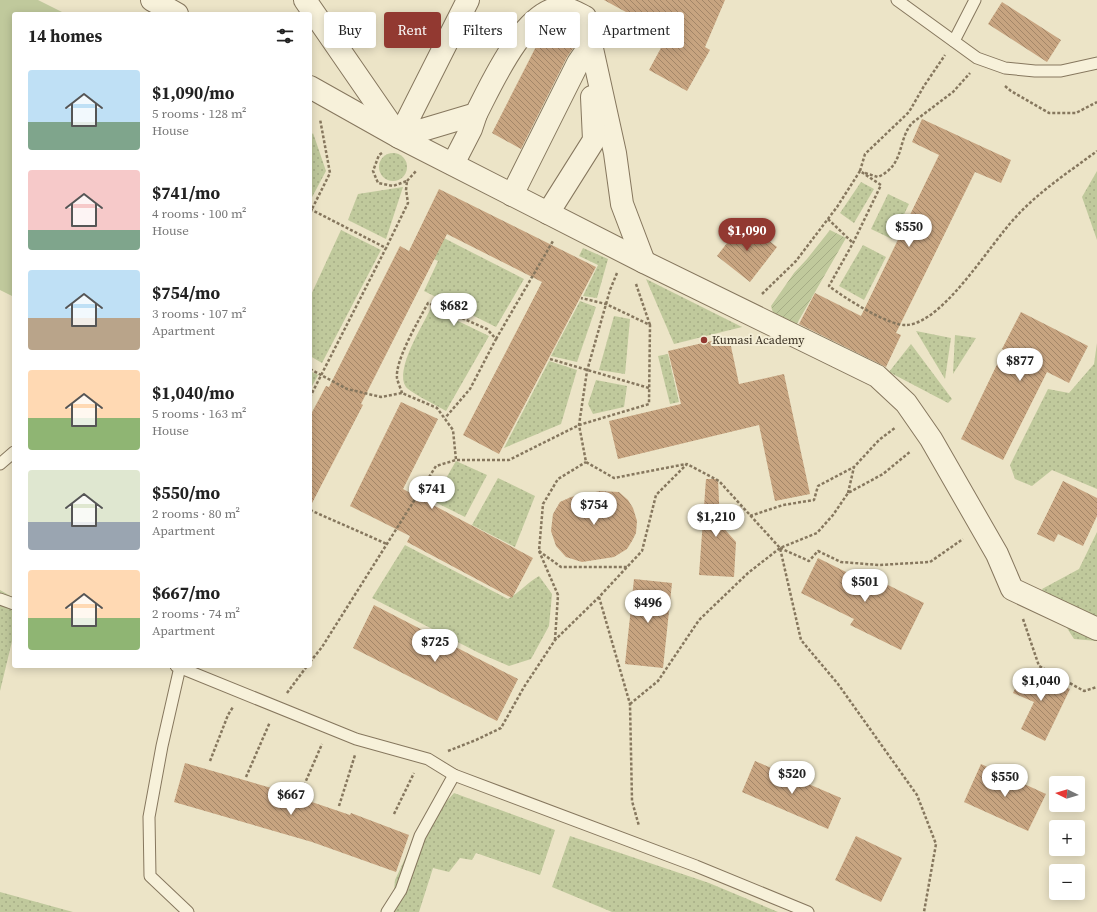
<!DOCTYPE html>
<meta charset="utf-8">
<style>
body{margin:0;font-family:"Source Serif 4",serif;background:#f6f6f6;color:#222;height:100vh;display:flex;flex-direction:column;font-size:15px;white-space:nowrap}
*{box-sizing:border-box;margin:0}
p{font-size:13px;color:#767676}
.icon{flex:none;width:22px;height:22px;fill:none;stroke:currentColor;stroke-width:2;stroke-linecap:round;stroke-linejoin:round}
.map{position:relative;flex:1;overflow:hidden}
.sheet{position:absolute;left:12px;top:12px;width:300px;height:656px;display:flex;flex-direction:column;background:#fff;border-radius:4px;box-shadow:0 2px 10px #0003}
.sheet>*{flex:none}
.top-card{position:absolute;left:324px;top:12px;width:380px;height:36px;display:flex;gap:8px}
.needle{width:26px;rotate:275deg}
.tools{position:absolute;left:1049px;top:776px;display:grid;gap:8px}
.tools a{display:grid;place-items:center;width:36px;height:36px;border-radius:4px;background:#fff;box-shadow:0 2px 10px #0003;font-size:20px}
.price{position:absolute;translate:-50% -34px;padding:0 9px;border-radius:14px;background:#fff;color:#222;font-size:13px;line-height:26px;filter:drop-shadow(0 1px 2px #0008)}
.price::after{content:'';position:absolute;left:50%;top:24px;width:12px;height:9px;margin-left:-6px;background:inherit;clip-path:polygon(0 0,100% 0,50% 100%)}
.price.selected{background:#923931;color:#fff}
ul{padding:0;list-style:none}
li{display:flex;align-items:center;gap:12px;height:100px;padding:0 16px}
li span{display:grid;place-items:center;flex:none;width:112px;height:80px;border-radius:4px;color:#555}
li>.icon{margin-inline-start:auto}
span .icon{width:48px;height:48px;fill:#fffc;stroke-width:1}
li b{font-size:17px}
h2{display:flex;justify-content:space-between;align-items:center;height:48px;padding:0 16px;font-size:17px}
.chip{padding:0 14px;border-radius:4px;background:#fff;box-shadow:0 2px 10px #0003;font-size:14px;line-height:36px}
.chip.selected{background:#923931;color:#fff}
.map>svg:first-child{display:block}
</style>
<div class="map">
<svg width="1097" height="912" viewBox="0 0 1097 912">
<defs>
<pattern id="grass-dots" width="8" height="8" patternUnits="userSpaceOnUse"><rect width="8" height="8" fill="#c0c99c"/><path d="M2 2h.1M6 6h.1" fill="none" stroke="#a6ad86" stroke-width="1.8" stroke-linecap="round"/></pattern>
<pattern id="garden-furrows" width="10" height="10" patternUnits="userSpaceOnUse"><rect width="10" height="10" fill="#c0c99c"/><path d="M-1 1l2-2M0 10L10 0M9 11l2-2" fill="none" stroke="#a6ad86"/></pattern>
<pattern id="building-back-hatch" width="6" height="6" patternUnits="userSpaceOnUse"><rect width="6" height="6" fill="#c7a480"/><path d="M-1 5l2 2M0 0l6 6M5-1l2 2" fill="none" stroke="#a38668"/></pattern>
</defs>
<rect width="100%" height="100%" fill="#ece4c7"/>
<g fill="url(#grass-dots)">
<path d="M313,133L326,171L311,199L310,137Z"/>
<circle cx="393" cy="167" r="14"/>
<path d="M1097,171V240L1082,197Z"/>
<path d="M861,182L874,189L854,223L840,213Z"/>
<path d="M403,187L386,239L348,220L358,194Z"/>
<path d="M888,194L909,204L892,239L871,229Z"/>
<path d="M341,230L381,250L322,363L310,356V297Z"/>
<path d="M434,233L524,279L496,327L424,291L438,261L425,255Z"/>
<path d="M863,245L886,257L864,300L839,286Z"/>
<path d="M583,248L608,259L597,298L583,296L598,265L579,256Z"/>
<path d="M646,279L742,327L674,344Z"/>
<path d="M580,301L596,307L577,362L551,356Z"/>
<path d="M431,308L489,336L446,411C438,406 411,393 406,387C394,370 423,325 431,308Z"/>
<path d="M614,316L630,319L625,374L599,370Z"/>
<path d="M916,331L951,338L945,379Z"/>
<path d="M955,335L976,338L953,374Z"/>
<path d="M1097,343V489L1052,470L1032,486L1015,479L1010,465L1048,389L1069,393L1094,364Z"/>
<path d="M911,344L952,399L948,403L889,372Z"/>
<path d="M668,354L679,402L670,404L658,356Z"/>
<path d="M549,361L577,370L561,424L504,448Z"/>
<path d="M310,371L318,375L310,390Z"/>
<path d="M596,380L627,386L624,407L593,414L588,404Z"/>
<path d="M456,461L487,475L465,517L433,501Z"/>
<path d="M498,478L535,496L515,547L472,525Z"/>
<path d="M1097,532V641L1074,639L1042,589L1079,569Z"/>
<path d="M405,545L508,599C520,592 527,583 539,576L552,594L549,626L531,659L509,666L479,653L372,598Z"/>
<path d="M0,590L14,598V633L0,691Z"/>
<path d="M454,793L555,830L540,875L476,853L472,860L460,858L449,872L433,868L419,912H392L395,880L416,835Z"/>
<path d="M570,836L709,883L778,912H612L552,887Z"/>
<path d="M0,892L73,912H0Z"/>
</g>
<path fill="url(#garden-furrows)" d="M830,230L846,238L795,327L774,316L771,306L794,273L807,259Z"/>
<path fill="#c0c99c" d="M0,0H38L66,14H14V297L0,290Z"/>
<g fill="url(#building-back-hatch)">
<path d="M604,0H725L705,47L710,50L687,91L649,70L668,35Z"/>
<path d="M1002,2L1061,40L1047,62L988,24Z"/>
<path d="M556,22L576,32L578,41L567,57L521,149L492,133L545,29Z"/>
<path d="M922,119L1011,160L1001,183L975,172L896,333L901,335L886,367L799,324L815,293L861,316L939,155L912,142Z"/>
<path d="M439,189L596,267L499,454L463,435L542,282L447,234L361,404L363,405L310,507V416L326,386L329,387L400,246L409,251Z"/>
<path d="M744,221L777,247L750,282L717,256Z"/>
<path d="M1021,312L1088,346L1069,383L1047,372L1003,460L961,439L1004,350L1002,349Z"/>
<path d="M729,337L739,384L784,374L810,494L775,501L759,425L618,459L609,421L681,404L668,351Z"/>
<path d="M401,402L438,419L403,489L533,558L512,598L407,542L410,536L350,506Z"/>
<path d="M706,479H718L720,524L736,542L734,577L699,575Z"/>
<path d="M1063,481L1097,498V516L1083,546L1058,534L1054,542L1037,534Z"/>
<path d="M600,491L619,492L628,500L633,508L637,521L636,533L632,541L627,549L614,557L582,562L566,557L556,546L551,531L553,514L560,502L571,497Z"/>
<path d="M818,558L870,584L874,578L924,603L901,650L850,625L854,619L801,593Z"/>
<path d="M634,579L672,583L663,668L625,664Z"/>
<path d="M374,605L518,679L497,721L353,648Z"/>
<path d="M1025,668L1070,689L1045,741L1021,729L1034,702L1013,693Z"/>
<path d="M755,761L841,798L828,829L742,792Z"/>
<path d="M185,763L306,798V800L350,815L351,813L409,835L396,872L312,842L174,802Z"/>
<path d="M981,764L1046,794L1028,831L964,802Z"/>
<path d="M856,836L902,858L881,902L835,880Z"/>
</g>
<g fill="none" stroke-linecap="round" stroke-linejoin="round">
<defs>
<g id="service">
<path d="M897,0L977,58L1005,68L1035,71H1061L1097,63"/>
<path d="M954,41L975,0"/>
<path d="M0,464L14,452"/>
<path d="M0,599L14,604"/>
<path d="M176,666L356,739L428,759L454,775L696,866L808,912"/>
<path d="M180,667L162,746L149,817L150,876L188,912"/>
<path d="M387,912L401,890L420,836L454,775"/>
</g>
<g id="minor">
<path d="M152,0L177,14"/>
<path d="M305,0L396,132"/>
<path d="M468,0L399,137L476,114C491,85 525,8 562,8C569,8 579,14 585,17L591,44L578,63L512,195"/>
<path d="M591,44L615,153L622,204L644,262"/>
<path d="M310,87L399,137L644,262L877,376L906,403L931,439L997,554L1012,589L1097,629"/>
<path d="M453,164L471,129L476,114"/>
<path d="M548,213L594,140L592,97"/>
</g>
</defs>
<use href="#service" stroke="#86775e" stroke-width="13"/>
<use href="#minor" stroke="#86775e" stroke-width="24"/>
<g stroke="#86775e" stroke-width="2.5" stroke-dasharray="3 2" stroke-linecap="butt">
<path d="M1005,86L1011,91L1049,113H1076L1097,102"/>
<path d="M382,153L379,155L373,171L378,183L393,186L407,181L406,190L408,203L386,248"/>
<path d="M860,171L865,154L909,112L924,86L945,55"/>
<path d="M865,173L878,177C905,165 897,141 912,123L953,92L970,73"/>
<path d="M407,181L416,171"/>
<path d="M310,209L386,248L310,397"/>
<path d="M310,213L330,173L320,119"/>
<path d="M828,219L853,243"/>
<path d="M617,273L610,290L587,371L579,425L586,462L614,478L686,464"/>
<path d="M636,284L650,325"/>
<path d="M762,294L796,261L837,207L860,171L881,185L853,243L829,286C843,297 890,327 907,325C944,322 990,244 1015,218C1038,192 1069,172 1097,151"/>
<path d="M496,339L553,241"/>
<path d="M550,359L649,388"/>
<path d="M310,369L347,389L381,397L402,393L437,408L453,430L456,460"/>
<path d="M402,393C401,389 398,383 397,378C395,360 419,320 428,303L487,329L496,339L470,389L445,418"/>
<path d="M848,493L854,467L879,440L896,427"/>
<path d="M310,510L387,544"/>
<path d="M750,516L783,505L814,500L818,486L854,467"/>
<path d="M780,548L809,561L818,551L841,562L879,565L930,562L963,539"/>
<path d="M539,551L561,567H627"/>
<path d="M599,597L630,704L632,801L639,826"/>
<path d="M1023,619L1039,666L1084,691L1097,687"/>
<path d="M555,640L558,595L539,551L543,504L558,479L586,462"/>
<path d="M310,662L322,647L436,466L456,460H509L579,425L649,404L650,325L606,304L581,298"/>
<path d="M287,693L307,666"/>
<path d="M630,704L658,681L699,620L748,573L780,548L817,533L833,515L848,493L883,474L911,451"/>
<path d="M448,751L476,740L501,728L524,687L555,640L599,597L642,551L656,495L687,464L719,481L780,548L801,640L838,684L917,795L936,844L924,912"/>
<path d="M210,761L228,715L233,707"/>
<path d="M246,777L270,722"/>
<path d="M302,790L322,744"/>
<path d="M339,806L355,755"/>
<path d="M394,814L414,773"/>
</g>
<use href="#service" stroke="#f7f1da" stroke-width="11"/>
<use href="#minor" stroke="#f7f1da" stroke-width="22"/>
</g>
<circle fill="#923931" stroke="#f4eed6" stroke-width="1.5" cx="704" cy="340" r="4"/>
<g text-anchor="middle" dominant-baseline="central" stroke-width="4" stroke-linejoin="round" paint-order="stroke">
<g font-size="12" fill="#382e20" stroke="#f4eed6" text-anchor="start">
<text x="712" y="340">Kumasi Academy</text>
</g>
</g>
</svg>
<div class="tools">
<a><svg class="needle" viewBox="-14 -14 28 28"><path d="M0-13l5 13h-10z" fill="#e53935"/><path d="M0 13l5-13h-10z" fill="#767676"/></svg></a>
<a>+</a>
<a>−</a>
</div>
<b class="price" style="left:909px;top:248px">$550</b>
<b class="price selected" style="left:747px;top:252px">$1,090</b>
<b class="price" style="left:454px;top:327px">$682</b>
<b class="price" style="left:1020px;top:382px">$877</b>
<b class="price" style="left:432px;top:510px">$741</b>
<b class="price" style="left:594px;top:526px">$754</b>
<b class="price" style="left:716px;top:538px">$1,210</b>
<b class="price" style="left:865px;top:603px">$501</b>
<b class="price" style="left:648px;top:624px">$496</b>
<b class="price" style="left:435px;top:663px">$725</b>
<b class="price" style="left:1041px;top:702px">$1,040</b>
<b class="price" style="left:792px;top:795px">$520</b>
<b class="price" style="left:1005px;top:798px">$550</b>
<b class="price" style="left:291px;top:816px">$667</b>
<div class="top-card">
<a class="chip">Buy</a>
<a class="chip selected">Rent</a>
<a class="chip">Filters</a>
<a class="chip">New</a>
<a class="chip">Apartment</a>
</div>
<section class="sheet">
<h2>14 homes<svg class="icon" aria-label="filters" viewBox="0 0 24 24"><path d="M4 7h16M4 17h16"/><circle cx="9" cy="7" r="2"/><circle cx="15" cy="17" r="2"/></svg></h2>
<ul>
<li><span style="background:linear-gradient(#bfe0f5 65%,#7fa58c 0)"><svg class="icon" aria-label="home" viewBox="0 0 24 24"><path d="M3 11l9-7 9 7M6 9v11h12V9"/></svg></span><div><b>$1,090/mo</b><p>5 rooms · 128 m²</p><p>House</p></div></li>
<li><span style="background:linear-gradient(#f6c9c9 75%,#7fa58c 0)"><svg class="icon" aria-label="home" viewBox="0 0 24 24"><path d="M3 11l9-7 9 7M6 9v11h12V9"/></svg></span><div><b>$741/mo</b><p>4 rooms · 100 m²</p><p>House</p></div></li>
<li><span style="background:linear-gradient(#bfe0f5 60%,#b9a48a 0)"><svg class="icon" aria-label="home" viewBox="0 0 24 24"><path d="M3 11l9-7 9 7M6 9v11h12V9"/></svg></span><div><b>$754/mo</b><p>3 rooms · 107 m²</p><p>Apartment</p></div></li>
<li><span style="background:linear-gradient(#ffd9b3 60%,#8fb573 0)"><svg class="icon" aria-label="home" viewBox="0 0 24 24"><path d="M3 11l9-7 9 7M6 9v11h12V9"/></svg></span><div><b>$1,040/mo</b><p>5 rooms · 163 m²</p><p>House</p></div></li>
<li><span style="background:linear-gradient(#dfe7d0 65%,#9aa5b1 0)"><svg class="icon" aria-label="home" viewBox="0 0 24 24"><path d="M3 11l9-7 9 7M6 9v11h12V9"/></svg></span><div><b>$550/mo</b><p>2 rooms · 80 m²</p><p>Apartment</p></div></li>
<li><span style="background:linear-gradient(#ffd9b3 60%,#8fb573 0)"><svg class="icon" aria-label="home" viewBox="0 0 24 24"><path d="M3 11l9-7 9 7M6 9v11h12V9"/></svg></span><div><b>$667/mo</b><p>2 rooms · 74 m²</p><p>Apartment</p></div></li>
</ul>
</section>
</div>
